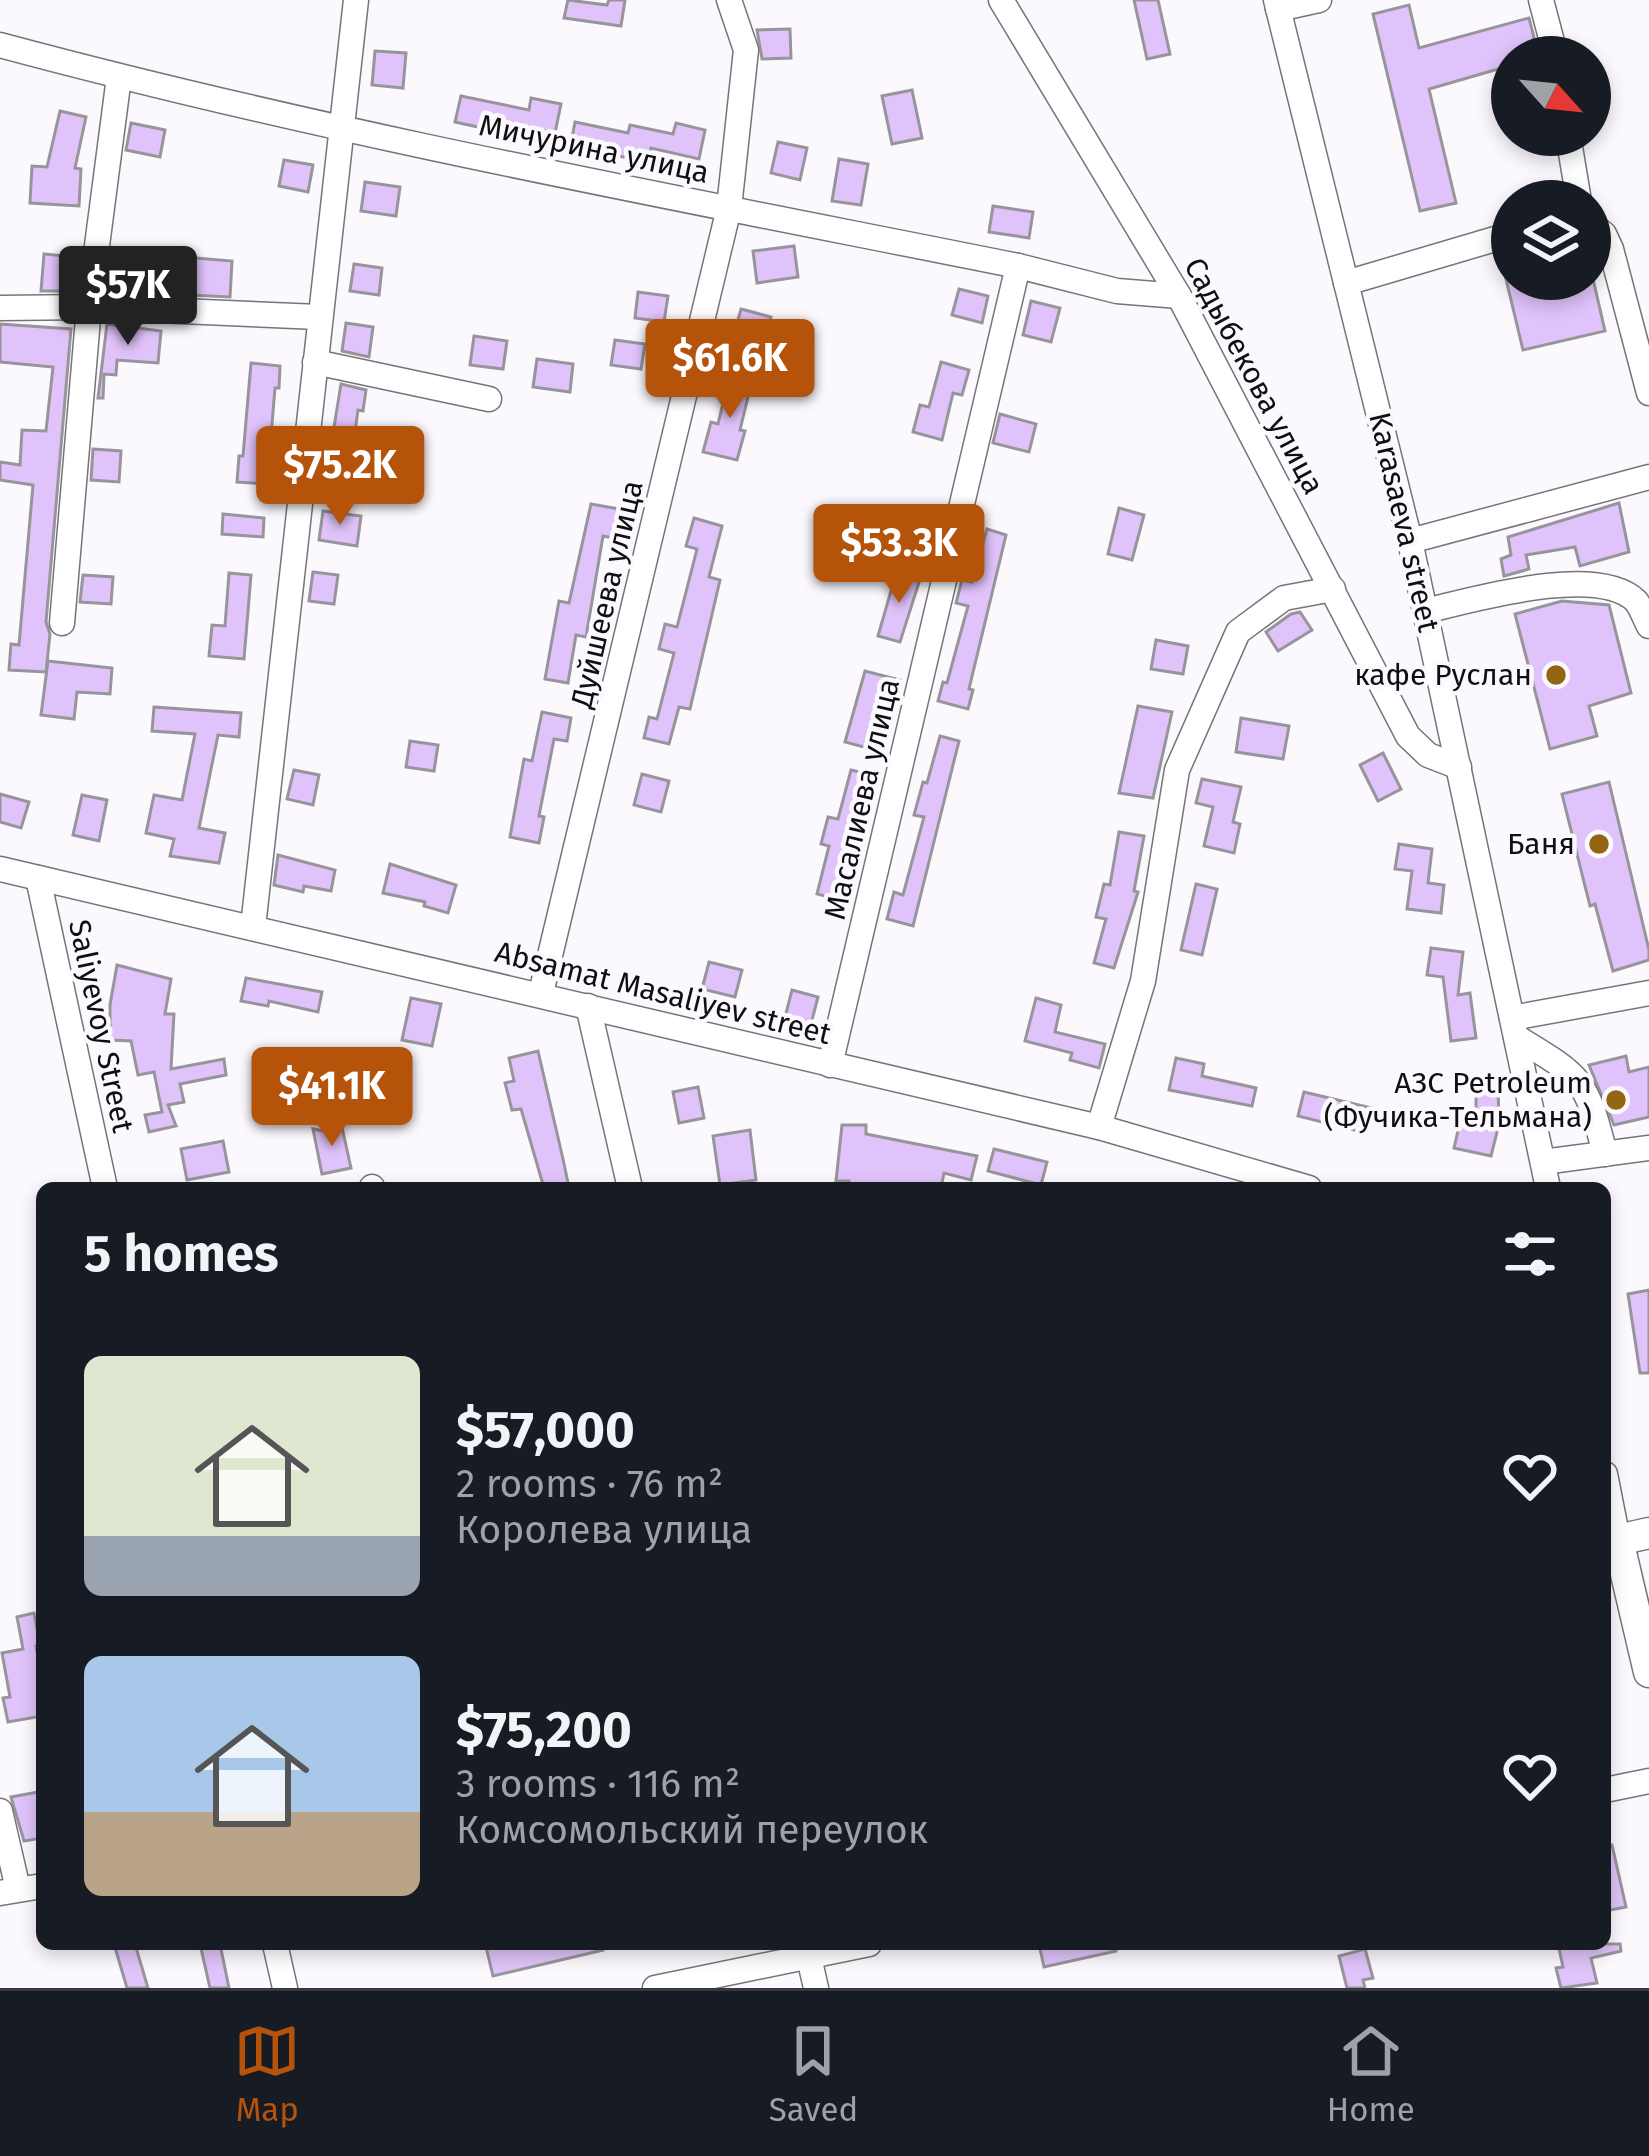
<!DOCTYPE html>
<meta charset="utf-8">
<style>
body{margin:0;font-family:"Fira Sans",sans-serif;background:#20242c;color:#f1f3f6;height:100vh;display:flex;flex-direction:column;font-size:45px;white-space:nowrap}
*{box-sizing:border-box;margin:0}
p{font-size:39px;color:#9ea1a6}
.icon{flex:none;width:66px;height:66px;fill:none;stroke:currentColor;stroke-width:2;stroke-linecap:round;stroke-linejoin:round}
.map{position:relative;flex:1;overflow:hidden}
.sheet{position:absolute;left:36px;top:1182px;width:1575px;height:768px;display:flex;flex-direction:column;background:#171b24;border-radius:18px;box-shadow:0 6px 18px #0003}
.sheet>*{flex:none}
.needle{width:78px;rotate:117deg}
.fabs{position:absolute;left:1491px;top:36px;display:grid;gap:24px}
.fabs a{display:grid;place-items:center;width:120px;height:120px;border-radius:50%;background:#171b24;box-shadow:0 6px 18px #0003;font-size:60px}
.price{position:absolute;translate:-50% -102px;padding:0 27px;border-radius:12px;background:#b45309;color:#fff;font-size:39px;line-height:78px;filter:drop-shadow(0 3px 6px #0008)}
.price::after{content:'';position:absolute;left:50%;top:72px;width:36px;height:27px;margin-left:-18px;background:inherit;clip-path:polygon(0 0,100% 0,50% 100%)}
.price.on{background:#222;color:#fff}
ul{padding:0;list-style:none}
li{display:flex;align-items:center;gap:36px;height:300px;padding:0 48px}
li span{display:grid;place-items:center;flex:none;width:336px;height:240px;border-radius:18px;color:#555}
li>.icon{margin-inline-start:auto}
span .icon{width:144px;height:144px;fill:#fffc;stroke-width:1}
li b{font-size:51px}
h2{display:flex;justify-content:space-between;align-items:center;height:144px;padding:0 48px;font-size:51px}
.tab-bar{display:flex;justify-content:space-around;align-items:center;height:168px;border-top:3px solid #363941;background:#171b24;font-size:33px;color:#9ea1a6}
.tab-bar a{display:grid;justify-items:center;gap:6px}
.tab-bar .on{color:#b45309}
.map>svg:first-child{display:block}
</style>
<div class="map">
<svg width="1649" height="1988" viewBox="0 0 1649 1988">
<rect width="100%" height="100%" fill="#fcf9fe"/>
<g fill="#e0c3fa" stroke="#98959a" stroke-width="3">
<path d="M568,0L607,5L609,0H625L621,26L564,18Z"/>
<path d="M1134,0H1158L1170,54L1147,59Z"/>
<path d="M1409,5L1419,48L1529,18L1539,57H1512V65L1429,89L1456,203L1420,211L1373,14Z"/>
<path d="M790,29L791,58L762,59L757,30Z"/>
<path d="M375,51L406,53L403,88L372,85Z"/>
<path d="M912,90L922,138L892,144L882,96Z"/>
<path d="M461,96L529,110L531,98L561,104L555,133L498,121L496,131L455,122Z"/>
<path d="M60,111L86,117L75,168L81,169L79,206L30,203L32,166L47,167Z"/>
<path d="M575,122L628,133L630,125L673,134L676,123L705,130L699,159L651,148L648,161L570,148Z"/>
<path d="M131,123L165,130L160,157L126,150Z"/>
<path d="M778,142L807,148L800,180L771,173Z"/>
<path d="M839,159L868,164L861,205L832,201Z"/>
<path d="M284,160L313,165L308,192L279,186Z"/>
<path d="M365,182L400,187L396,216L361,211Z"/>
<path d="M993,206L1033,212L1029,238L989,232Z"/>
<path d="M794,246L798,277L757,283L753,251Z"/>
<path d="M44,254L77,257L74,291H41Z"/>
<path d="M172,256L232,261L230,297L108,291L111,265L171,269Z"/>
<path d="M354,264L382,268L379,295L350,291Z"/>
<path d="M1506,279H1593L1605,331L1523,350Z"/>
<path d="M959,289L988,296L982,323L952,315Z"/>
<path d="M638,292L668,296L664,322L635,318Z"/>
<path d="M1031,301L1060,308L1051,342L1023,335Z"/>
<path d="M741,309L771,317L764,346L733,338Z"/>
<path d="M346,323L373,327L369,357L342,351Z"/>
<path d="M0,324L71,329L46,622L50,634L46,672L9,670L11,644L19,645L33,485L0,480V462L20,465L22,430L46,431L53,367L0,362Z"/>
<path d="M107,324L161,331L158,363L117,360L116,375L104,374L103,398H98Z"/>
<path d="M474,336L507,341L503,369L470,365Z"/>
<path d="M615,340L645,344L641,369L611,365Z"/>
<path d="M537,359L573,364L570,392L533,387Z"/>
<path d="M941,362L969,370L962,395L953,393L942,440L913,432L920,405L929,407Z"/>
<path d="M251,363L280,366L279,388H275L267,484L237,482L239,456H243Z"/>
<path d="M730,374L752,380L740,430L745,431L737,460L703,452L711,422L718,424Z"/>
<path d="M341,384L366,390L363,411L358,410L351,461L329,458Z"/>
<path d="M1000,414L1036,424L1029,452L993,443Z"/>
<path d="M93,449L121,451L119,482L91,480Z"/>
<path d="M1619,503L1629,552L1580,566L1575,547L1526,555L1529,569L1504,576L1501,559L1511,555L1508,537Z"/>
<path d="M591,504L619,509L613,538L603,536L586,637L576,635L568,683L545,679L559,601L569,603Z"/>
<path d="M1119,508L1144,515L1132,560L1108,554Z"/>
<path d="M323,511L361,516L357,546L319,540Z"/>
<path d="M223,514L264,518L263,537L222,534Z"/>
<path d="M694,518L722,526L709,577L720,580L690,709L679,707L669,744L644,738L649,717L657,719L674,653L659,649L665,624L677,627L697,549L686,546Z"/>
<path d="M987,529L1006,535L969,689L973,690L968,709L938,701L943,682L947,683L968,606L956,603L962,580L972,582Z"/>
<path d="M897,570L921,576L900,642L878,636Z"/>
<path d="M313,572L338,575L334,604L309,601Z"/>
<path d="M229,573L251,575L244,659L209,656L212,625L225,626Z"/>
<path d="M83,575L113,577L111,604L80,602Z"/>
<path d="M1562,601L1609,605L1631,693L1589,706L1597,736L1550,749L1515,614Z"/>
<path d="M1300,612L1312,630L1278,651L1266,632L1291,614Z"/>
<path d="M1156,640L1188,646L1183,674L1151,669Z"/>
<path d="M48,661L112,668L110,694L77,692L74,719L41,715Z"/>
<path d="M865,671L900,680L894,705L883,702L871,749L845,742Z"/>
<path d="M1138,706L1172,712L1153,798L1119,793Z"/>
<path d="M154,707L241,713L239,737L218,735L199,828L225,833L219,863L170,856L174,839L146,833L154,795L182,800L195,734L152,731Z"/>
<path d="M542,712L571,718L567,741L554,739L539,816L544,817L539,843L510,837L524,759L532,761Z"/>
<path d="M1241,718L1289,726L1283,759L1236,752Z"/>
<path d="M940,736L959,741L913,926L887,919L894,892L903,895L924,817L914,815L923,782L927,783Z"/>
<path d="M410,741L438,745L434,771L406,767Z"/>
<path d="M1383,753L1401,789L1378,801L1360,765Z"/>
<path d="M294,770L319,775L313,805L287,799Z"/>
<path d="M851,770L877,776L869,804L859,802L839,879L854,883L849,902L817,894L829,846L821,844L828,817L838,819Z"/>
<path d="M642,774L669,781L661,812L634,805Z"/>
<path d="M1202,779L1241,787L1233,822L1240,824L1234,853L1204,846L1213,807L1196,803Z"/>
<path d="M1609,782L1649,950V960L1613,971L1595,904L1590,906L1562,794Z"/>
<path d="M0,794L29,802L21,828L0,822Z"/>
<path d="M82,795L107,800L99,841L73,835Z"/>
<path d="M1119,832L1144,836L1134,891L1138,892L1114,968L1094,963L1106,919L1096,917L1104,884L1110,885Z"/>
<path d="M1399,844L1432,849L1428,883L1444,885L1441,913L1407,909L1412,871L1395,869Z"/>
<path d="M278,855L335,870L331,891L304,886L303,892L274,885Z"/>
<path d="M390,864L456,885L448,913L424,906L425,902L383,893Z"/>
<path d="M1196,884L1217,889L1202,955L1181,950Z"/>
<path d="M1431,948L1463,952L1458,995L1470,993L1476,1038L1451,1041L1443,977L1427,975Z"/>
<path d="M709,962L742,970L735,997L702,989Z"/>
<path d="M117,965L171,979L165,1014H174L171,1069L224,1059L226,1075L180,1084L184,1102L168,1105L176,1126L149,1132L145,1115L162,1112L154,1072L138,1075L131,1041L110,1040V1005Z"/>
<path d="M246,978L322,992L318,1012L269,1001L268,1006L241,1001Z"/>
<path d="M792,990L818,997L811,1024L785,1017Z"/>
<path d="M411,998L441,1004L432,1046L402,1040Z"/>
<path d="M1036,998L1061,1005L1055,1032L1105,1044L1099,1068L1070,1060L1072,1053L1025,1041Z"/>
<path d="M538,1051L563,1159L569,1188H544L521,1109L512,1110L505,1083L514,1081L509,1058Z"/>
<path d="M1626,1056L1629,1072L1649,1067V1117L1614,1125L1589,1065Z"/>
<path d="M1176,1058L1204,1064L1202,1076L1256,1088L1252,1106L1169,1090Z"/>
<path d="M1476,1083H1498L1499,1124L1491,1156L1454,1148L1460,1122L1476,1125Z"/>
<path d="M698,1087L704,1118L679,1123L673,1092Z"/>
<path d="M1304,1092L1372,1108L1366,1133L1298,1116Z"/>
<path d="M341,1123L351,1168L322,1174L313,1129L323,1131L325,1127Z"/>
<path d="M842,1125H866V1134L977,1156L971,1180L944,1173L941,1188H850L849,1181H836Z"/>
<path d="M750,1130L756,1180L720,1185L713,1136Z"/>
<path d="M223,1141L229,1172L187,1180L181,1149Z"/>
<path d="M994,1149L1047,1162L1041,1185L988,1171Z"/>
<path d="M1649,1290V1373H1640L1628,1294Z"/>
<path d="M34,1613L40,1644L36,1646L42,1677V1716L8,1722L3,1698L10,1697L2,1653L23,1649L17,1617Z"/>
<path d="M38,1792L42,1838L24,1841L11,1797Z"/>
<path d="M1605,1845H1612L1626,1907L1605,1911Z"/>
<path d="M114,1944H135L148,1988H127Z"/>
<path d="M200,1944H220L229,1988H210Z"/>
<path d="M495,1944H602L603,1950L493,1976L486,1947Z"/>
<path d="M1039,1944H1115L1116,1951L1044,1967Z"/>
<path d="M1558,1944H1620L1621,1951L1591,1958L1597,1983L1561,1988L1556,1968L1563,1967Z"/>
<path d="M1365,1949L1373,1978L1363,1980L1365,1988H1347L1339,1956Z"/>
</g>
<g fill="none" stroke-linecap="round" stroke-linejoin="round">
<defs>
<g id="minor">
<path d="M1001,0L1179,296L1408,736L1428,755L1459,767"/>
<path d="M1276,0L1410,541L1548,1188"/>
<path d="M1541,0L1556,57"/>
<path d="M1278,9L1319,0"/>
<path d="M0,45C335,135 678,198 1018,266L1117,291L1179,296"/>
<path d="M1568,135L1579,201"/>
<path d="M1590,223L1604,234L1611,249L1649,393"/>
<path d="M1346,283L1512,234"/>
<path d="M0,308L89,307L319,317"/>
<path d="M315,362L489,399"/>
<path d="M1410,541L1649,477"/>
<path d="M1425,611C1472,600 1597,563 1636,601C1641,607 1645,619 1649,626"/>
<path d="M62,623L89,307L119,77"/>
<path d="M0,869L1099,1127L1309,1188"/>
<path d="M38,878L105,1188"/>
<path d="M253,927L356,0"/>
<path d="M541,993L729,208L746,50L729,0"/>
<path d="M588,1006L630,1188"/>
<path d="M1512,1018L1649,993"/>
<path d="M1516,1037C1582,1077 1586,1078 1605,1154"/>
<path d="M830,1065L1018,266"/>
<path d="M1099,1127L1143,981L1177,770L1238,632L1284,598L1333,589"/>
<path d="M1543,1162L1649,1148"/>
<path d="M372,1187V1188"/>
<path d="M1605,1474L1618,1540L1605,1543"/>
<path d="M1605,1790L1649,1781"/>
<path d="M0,1811L18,1889"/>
<path d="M0,1893L42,1886"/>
<path d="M275,1944L285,1988"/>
<path d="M806,1944L816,1988"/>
<path d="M655,1988L869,1944"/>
</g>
<path id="major" d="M1649,1533L1618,1540L1649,1672"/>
</defs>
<use href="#minor" stroke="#777479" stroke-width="27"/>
<use href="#major" stroke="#777479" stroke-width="33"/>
<use href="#minor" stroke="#fff" stroke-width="24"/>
<use href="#major" stroke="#fff" stroke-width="30"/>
</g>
<g fill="#936411" stroke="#fcf9fe" stroke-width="4.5">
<circle cx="1556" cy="675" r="12"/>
<circle cx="1599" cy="844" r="12"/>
<circle cx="1616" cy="1100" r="12"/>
</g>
<g text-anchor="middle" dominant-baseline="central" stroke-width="9" stroke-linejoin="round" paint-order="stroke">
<g font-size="30" fill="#0f0e10" stroke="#fcf9fe">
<text transform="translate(594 149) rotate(12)">Мичурина улица</text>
<text transform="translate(1254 376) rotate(62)">Садыбекова улица</text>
<text transform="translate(1404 522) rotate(77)">Karasaeva street</text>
<text transform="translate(607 594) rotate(-77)">Дуйшеева улица</text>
<text transform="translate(862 799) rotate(-77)">Масалиева улица</text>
<text transform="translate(663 993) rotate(14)">Absamat Masaliyev street</text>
<text transform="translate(101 1026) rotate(78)">Saliyevoy Street</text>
</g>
<g font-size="30" fill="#0f0e10" stroke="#fcf9fe" text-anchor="end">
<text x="1532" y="675">кафе Руслан</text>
<text x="1575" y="844">Баня</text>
<text x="1592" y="1083">АЗС Petroleum<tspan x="1592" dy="34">(Фучика-Тельмана)</tspan></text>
</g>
</g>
</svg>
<div class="fabs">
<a><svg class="needle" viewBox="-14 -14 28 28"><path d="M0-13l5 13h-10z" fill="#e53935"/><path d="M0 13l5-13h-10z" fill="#9ea1a6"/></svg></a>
<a><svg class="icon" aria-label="layers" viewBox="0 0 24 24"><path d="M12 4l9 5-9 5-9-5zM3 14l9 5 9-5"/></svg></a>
</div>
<b class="price on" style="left:128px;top:348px">$57K</b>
<b class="price" style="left:730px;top:421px">$61.6K</b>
<b class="price" style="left:340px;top:528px">$75.2K</b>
<b class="price" style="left:899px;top:606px">$53.3K</b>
<b class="price" style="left:332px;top:1149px">$41.1K</b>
<section class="sheet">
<h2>5 homes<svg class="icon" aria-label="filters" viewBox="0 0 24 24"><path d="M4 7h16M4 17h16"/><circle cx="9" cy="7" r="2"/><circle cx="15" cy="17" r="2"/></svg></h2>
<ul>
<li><span style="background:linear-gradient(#dfe7d0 75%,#9aa5b1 0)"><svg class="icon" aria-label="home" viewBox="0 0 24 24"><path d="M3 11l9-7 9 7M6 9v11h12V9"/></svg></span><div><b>$57,000</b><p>2 rooms · 76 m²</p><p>Королева улица</p></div><svg class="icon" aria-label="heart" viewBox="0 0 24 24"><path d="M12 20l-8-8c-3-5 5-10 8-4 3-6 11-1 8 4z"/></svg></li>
<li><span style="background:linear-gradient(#a9c7e8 65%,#b9a48a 0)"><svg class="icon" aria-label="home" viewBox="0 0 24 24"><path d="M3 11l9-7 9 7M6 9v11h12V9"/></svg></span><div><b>$75,200</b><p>3 rooms · 116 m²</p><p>Комсомольский переулок</p></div><svg class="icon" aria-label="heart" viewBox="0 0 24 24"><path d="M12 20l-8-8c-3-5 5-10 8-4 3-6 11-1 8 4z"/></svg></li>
</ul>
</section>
</div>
<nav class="tab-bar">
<a class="on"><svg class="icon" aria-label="map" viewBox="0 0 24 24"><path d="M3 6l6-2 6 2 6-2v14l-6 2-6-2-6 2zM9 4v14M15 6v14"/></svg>Map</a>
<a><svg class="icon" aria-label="saved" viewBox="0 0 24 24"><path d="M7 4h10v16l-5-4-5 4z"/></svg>Saved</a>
<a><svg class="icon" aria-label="home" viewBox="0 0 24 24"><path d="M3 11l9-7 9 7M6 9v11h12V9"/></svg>Home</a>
</nav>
